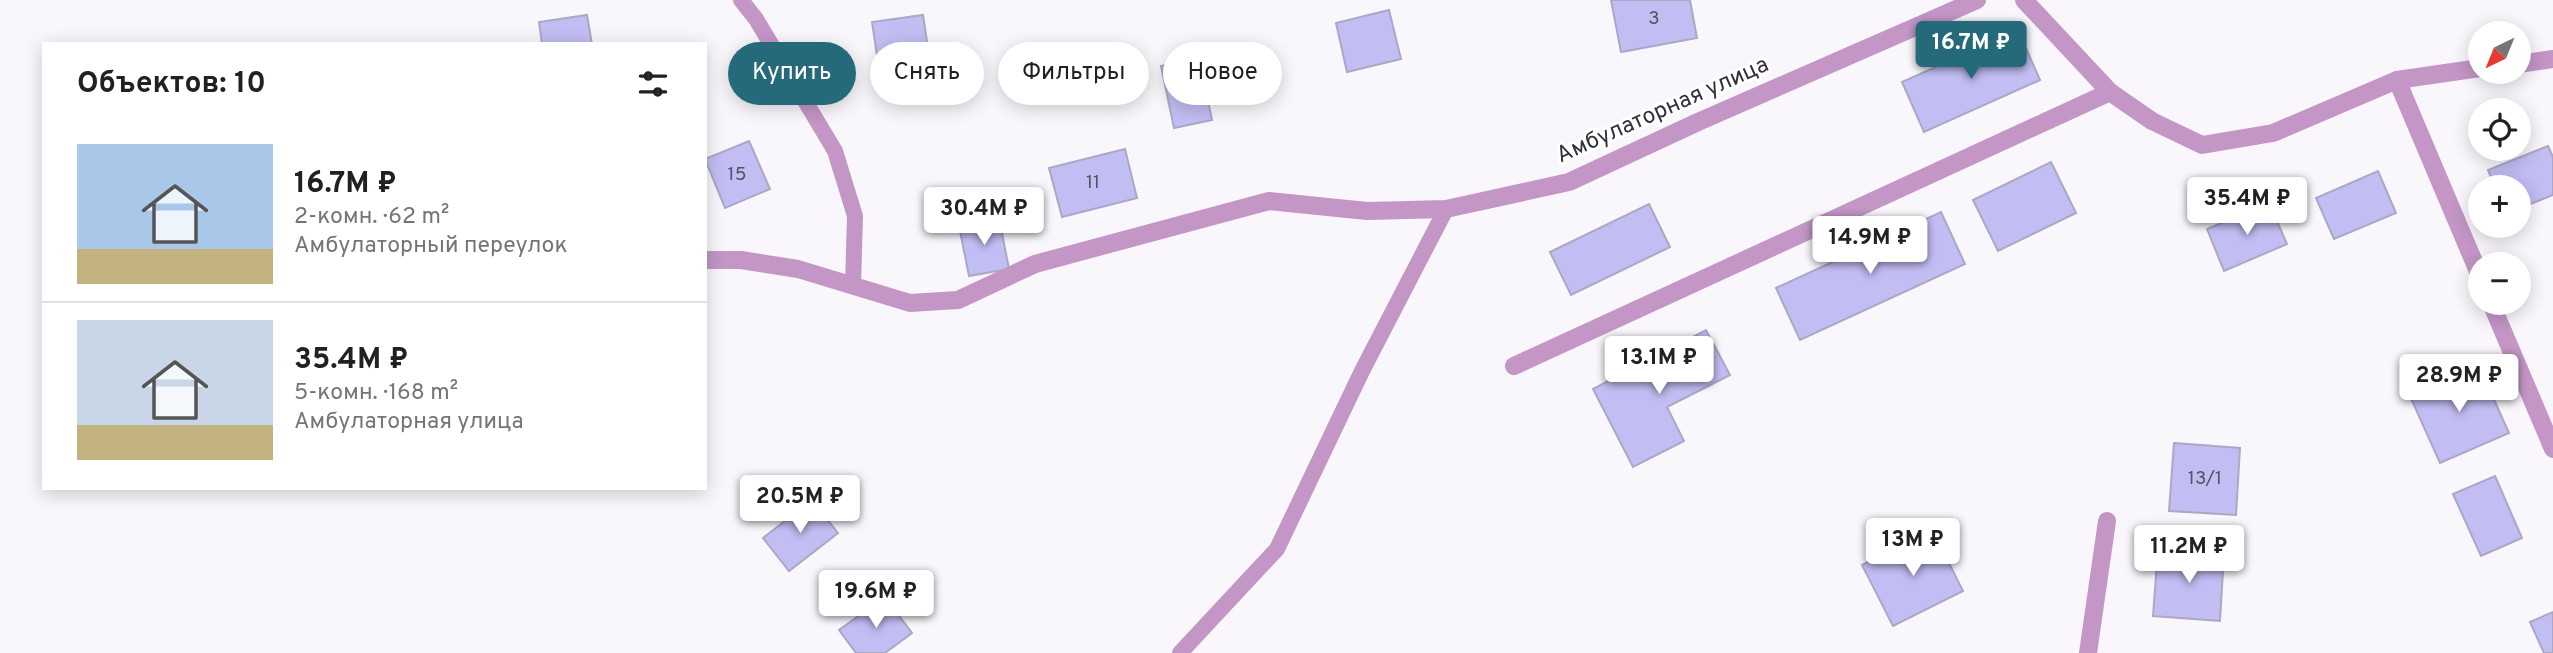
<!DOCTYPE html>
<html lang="ru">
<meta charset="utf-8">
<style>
body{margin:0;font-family:Overpass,sans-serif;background:#f2f2f2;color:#202124;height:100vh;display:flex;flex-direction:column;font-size:26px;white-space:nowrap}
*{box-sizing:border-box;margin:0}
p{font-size:23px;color:#757577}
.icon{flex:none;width:38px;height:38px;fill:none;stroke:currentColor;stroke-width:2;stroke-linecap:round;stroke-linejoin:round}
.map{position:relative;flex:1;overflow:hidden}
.sheet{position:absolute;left:42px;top:42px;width:665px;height:448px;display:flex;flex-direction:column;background:#fff;border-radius:0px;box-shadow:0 4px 18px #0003}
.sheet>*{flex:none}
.hud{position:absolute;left:728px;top:42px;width:665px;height:63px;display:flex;gap:14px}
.needle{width:46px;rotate:223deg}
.buttons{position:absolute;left:2468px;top:21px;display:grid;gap:14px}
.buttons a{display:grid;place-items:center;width:63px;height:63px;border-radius:50%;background:#fff;box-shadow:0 4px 18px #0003;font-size:35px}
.price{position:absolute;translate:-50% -60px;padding:0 16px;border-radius:7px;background:#fff;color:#222;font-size:23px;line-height:46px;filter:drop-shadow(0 2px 4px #0008)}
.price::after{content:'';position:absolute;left:50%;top:42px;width:21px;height:16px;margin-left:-10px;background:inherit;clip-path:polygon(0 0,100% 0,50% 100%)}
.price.active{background:#256a7a;color:#fff}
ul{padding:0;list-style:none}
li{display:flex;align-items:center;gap:21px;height:175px;padding:0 35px}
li+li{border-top:2px solid #e0e0e0}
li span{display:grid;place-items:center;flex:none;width:196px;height:140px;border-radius:0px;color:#555}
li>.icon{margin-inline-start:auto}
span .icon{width:84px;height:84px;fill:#fffc;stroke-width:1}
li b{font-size:30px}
h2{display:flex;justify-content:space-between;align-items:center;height:84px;padding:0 35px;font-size:30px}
.chip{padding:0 24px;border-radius:32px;background:#fff;box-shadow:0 4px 18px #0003;font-size:24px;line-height:63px}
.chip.active{background:#256a7a;color:#fff}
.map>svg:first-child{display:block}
</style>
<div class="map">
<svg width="2553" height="653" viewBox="0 0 2553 653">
<rect width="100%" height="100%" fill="#f9f6fc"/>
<g fill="#c2bdf3" stroke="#aaa8c5" stroke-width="2">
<path d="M1611,0H1690L1697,38L1621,52Z"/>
<path d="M1389,10L1401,59L1347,72L1336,23Z"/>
<path d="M587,15L592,44H542L539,22Z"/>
<path d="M923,15L929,55L878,62L872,22Z"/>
<path d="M2018,30L2040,80L1924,132L1902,82Z"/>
<path d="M1199,58L1212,120L1174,128L1161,66Z"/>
<path d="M749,141L770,189L725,208L705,159Z"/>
<path d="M2548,146L2553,157V195L2518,209V187H2495L2488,170Z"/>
<path d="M1125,149L1137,198L1062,217L1049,168Z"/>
<path d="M2051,162L2076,213L1998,251L1973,200Z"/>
<path d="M2378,171L2396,213L2334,239L2316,198Z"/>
<path d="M2269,203L2287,244L2224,271L2207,229Z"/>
<path d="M1649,204L1670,247L1571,295L1550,252Z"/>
<path d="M1941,212L1965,264L1800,340L1776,288Z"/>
<path d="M999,218L1009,269L969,276L959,226Z"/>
<path d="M1706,330L1730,375L1667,407L1684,441L1633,467L1593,389Z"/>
<path d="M2478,364L2509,433L2440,463L2409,394Z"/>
<path d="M2174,443L2240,448L2236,515L2169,511Z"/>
<path d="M2495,476L2522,538L2481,556L2453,494Z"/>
<path d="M812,500L838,533L789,571L763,538Z"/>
<path d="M1932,529L1963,591L1893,626L1862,565Z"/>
<path d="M2158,548L2224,553L2220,621L2153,616Z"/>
<path d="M885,597L912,633L885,653H856L839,630Z"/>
<path d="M2553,612V653H2544L2530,622Z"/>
</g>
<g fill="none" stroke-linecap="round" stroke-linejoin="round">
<g stroke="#c396c5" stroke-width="16">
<path d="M741,0L756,19L835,151L855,216L853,286"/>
<path d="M1180,653L1277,549L1362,371L1446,209"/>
</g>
<g stroke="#c396c5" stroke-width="18">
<path d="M2024,0L2110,92L2152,121L2202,145L2273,133L2397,80L2480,68"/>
<path d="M2518,64L2553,59"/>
<path d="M2397,80L2480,276"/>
<path d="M705,260H741L798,269L910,303L958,300L1035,264L1269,201L1367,211L1446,209L1569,182L1698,122L1977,0"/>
<path d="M2491,303L2553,449"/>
<path d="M1514,366L2110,92"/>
<path d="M2088,653L2107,521"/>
</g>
</g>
<g text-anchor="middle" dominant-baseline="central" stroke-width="6" stroke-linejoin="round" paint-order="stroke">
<g font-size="19" fill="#585268">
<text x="1654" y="19">3</text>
<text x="737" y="175">15</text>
<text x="1093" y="183">11</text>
<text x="2205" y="479">13/1</text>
</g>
<g font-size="23" fill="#342f3a" stroke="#fff">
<text transform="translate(1663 111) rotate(-24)">Амбулаторная улица</text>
</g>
</g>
</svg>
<div class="buttons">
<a><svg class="needle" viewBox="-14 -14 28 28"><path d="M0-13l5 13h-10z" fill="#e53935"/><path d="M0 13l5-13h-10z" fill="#757577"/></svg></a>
<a><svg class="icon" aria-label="locate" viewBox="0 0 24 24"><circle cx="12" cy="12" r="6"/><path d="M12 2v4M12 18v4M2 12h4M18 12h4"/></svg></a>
<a>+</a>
<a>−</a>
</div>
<b class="price active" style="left:1971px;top:81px">16.7M ₽</b>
<b class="price" style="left:2247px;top:237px">35.4M ₽</b>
<b class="price" style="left:984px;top:247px">30.4M ₽</b>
<b class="price" style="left:1870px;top:276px">14.9M ₽</b>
<b class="price" style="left:1659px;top:396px">13.1M ₽</b>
<b class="price" style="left:2459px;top:414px">28.9M ₽</b>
<b class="price" style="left:800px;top:535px">20.5M ₽</b>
<b class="price" style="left:1913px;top:578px">13M ₽</b>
<b class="price" style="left:2189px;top:585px">11.2M ₽</b>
<b class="price" style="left:876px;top:630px">19.6M ₽</b>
<div class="hud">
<a class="chip active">Купить</a>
<a class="chip">Снять</a>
<a class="chip">Фильтры</a>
<a class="chip">Новое</a>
</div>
<section class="sheet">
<h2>Объектов: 10<svg class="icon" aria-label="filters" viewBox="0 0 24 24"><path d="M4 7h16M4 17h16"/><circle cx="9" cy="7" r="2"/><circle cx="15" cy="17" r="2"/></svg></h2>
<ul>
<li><span style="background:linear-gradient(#a9c7e8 75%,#c2b280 0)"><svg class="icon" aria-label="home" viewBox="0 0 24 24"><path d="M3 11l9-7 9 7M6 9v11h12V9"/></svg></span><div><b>16.7M ₽</b><p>2-комн. · 62 m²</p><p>Амбулаторный переулок</p></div></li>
<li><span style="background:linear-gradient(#c9d6e8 75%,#c2b280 0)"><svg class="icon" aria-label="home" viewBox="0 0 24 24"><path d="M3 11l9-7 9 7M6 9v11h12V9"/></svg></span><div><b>35.4M ₽</b><p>5-комн. · 168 m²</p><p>Амбулаторная улица</p></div></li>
</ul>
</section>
</div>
